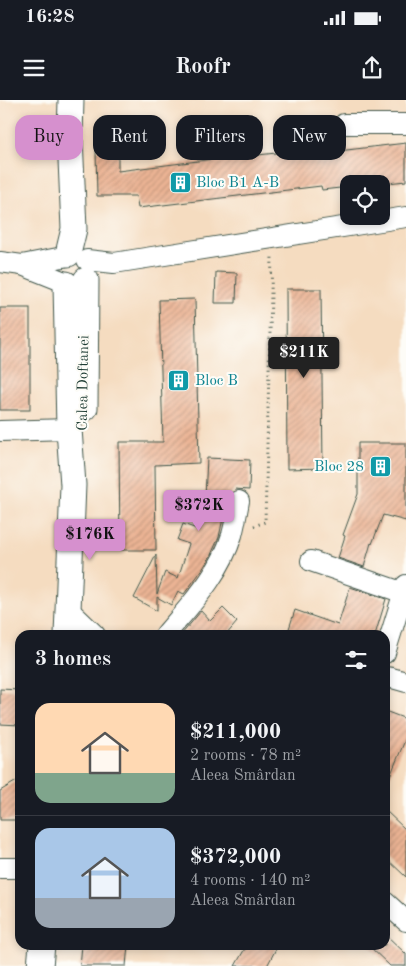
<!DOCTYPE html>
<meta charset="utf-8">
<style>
body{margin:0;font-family:"Old Standard TT",serif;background:#20242c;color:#f1f3f6;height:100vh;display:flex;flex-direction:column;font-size:19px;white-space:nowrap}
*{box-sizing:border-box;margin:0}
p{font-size:16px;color:#9ea1a6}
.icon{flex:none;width:28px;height:28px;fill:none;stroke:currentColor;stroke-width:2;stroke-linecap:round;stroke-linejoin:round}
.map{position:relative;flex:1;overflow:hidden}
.panel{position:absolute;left:15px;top:530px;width:375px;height:320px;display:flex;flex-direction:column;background:#171b24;border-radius:15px;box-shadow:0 2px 8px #0003}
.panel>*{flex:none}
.guide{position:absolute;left:15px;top:15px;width:376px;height:45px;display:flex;gap:10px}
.buttons{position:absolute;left:340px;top:75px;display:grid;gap:10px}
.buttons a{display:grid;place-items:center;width:50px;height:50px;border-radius:10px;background:#171b24;box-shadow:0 2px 8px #0003;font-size:25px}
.price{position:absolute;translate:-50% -42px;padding:0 11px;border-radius:5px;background:#d690ce;color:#111;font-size:16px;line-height:32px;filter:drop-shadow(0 1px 2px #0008)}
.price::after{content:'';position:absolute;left:50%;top:30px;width:15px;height:11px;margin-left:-8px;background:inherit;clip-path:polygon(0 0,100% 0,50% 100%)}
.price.active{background:#222;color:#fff}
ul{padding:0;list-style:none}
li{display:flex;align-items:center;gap:15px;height:125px;padding:0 20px}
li+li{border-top:1px solid #363941}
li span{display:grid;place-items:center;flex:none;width:140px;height:100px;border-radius:15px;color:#555}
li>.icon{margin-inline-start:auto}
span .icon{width:60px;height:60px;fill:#fffc;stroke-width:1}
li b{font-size:21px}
h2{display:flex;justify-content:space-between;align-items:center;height:60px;padding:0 20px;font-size:21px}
.pill{padding:0 18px;border-radius:15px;background:#171b24;box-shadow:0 2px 8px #0003;font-size:18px;line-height:45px}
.pill.active{background:#d690ce;color:#111}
.status{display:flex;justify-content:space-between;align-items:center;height:35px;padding:0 25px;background:#171b24;direction:ltr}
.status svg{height:14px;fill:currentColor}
header{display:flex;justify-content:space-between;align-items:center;height:65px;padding:0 20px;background:#171b24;font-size:22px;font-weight:700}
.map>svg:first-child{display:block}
</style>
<div class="status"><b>16:28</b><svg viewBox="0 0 49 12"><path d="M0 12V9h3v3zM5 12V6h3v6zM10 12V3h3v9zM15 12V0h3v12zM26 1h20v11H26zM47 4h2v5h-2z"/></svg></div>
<header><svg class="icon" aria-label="menu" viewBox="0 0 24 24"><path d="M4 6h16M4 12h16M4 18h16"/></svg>Roofr<svg class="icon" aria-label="share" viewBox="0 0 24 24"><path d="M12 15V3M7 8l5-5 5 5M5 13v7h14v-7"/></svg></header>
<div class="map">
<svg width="406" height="866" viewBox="0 0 406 866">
<defs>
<pattern id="building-hatch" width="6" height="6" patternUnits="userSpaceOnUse" patternTransform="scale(1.25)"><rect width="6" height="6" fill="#ecb494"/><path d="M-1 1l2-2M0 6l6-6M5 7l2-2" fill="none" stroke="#bf947a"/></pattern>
</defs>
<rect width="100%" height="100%" fill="#fdfcf7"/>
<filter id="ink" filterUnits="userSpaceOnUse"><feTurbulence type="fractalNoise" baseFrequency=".02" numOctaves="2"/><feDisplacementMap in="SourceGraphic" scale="10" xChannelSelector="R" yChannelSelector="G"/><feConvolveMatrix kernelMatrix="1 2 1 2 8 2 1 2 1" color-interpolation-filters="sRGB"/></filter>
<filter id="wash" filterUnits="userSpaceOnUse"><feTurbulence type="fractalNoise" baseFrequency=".0096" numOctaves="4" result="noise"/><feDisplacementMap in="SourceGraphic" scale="20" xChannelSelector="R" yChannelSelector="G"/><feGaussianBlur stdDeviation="1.12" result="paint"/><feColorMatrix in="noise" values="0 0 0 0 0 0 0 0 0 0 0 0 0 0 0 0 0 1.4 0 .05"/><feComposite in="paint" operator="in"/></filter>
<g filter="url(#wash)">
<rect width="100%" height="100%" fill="#f5dcc0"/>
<g id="blocks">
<g fill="url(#building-hatch)">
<path d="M406,43V81L378,84H349V87L322,90L321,86L138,108L136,96H97L96,50L118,49V71L222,58V59L312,49L313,54Z"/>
<path d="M216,172L237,173L236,203H215Z"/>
<path d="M286,189H321L323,368L287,369Z"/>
<path d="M195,199L199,363L155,365L156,450H120L119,342H163L159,200Z"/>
<rect x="0" y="208" width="30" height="102"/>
<path d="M358,343H406V421L383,415L372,444L371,443L364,467L338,458L345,436L343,435L358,394Z"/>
<path d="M207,358L250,360L249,390L235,389L230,394L227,399L219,437L210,457L202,470L184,494L178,491L171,505L157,497V511L134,498L156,455L157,494L165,472L178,478L189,444L177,440L183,424L197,429L205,397Z"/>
<path d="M350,487L386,499L375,535H287L295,510L338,525Z"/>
<path d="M223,508L237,522L226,535H181L201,511L210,521Z"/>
<path d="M0,589L20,590V625L0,624Z"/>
<path d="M385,611L406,619V638L385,688Z"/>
<path d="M20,679V705L18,720H0V691Z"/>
<path d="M385,710L406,730V777L385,757Z"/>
<path d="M385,834L406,854V866H390L368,845H385Z"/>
<path d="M82,845H128L126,866H80Z"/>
<path d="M247,845H278L267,866H235Z"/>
</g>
</g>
</g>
<g filter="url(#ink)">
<use href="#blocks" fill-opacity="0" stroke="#3f5549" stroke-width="1"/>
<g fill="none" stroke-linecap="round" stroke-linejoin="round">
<defs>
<g id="minor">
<path d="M344,24H406"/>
<path d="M87,160L114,163L406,117"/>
<path d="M0,162L22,165L62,181"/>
<path d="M22,165L63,157"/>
<path d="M0,331L69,329"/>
<path d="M311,461L404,493"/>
<path d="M69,510L95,535"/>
<path d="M165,535C191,504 220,475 232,435C235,424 237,412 239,401"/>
<path d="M385,553L406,485"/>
<path d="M385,577L392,578L406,582"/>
<path d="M0,768H20"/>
<path d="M385,802L406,821"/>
</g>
<g id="major">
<path d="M68,154L74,129L70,37L71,0"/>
<path d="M66,184L69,329L73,385L67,535"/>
<path d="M85,308L86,180"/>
<path d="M40,866L42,845"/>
</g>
</defs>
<use href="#minor" stroke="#3f5549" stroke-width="22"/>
<use href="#major" stroke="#3f5549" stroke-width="27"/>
<path stroke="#3f5549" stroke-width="3" stroke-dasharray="1 4" stroke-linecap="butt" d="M254,426L265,422L272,156"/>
<use href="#minor" stroke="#fff" stroke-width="20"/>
<use href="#major" stroke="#fff" stroke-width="25"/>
</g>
</g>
<defs>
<symbol id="building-square" viewBox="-11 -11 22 22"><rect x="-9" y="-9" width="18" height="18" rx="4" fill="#0f9aa8" stroke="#fdfcf7"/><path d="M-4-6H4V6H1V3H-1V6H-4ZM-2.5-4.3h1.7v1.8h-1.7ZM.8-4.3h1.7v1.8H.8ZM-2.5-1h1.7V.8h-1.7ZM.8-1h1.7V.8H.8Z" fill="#fff"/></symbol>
</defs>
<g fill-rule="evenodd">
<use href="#building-square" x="168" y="70" width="25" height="25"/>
<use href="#building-square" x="166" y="268" width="25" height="25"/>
<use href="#building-square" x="368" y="354" width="25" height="25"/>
</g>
<g text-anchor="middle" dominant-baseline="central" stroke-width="4" stroke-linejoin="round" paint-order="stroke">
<g font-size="15" fill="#0d838f" stroke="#fdfcf7" text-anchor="start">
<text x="196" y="83">Bloc B1 A-B</text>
<text x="195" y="281">Bloc B</text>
<text x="364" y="367" text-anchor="end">Bloc 28</text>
</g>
<g font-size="15" fill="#1f3d34" stroke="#fdfcf7">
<text transform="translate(84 283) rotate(-89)">Calea Doftanei</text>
</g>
</g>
</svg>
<div class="buttons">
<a><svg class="icon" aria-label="locate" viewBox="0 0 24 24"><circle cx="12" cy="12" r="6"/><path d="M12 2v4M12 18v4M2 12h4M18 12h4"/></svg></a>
</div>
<b class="price active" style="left:304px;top:279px">$211K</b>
<b class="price" style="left:199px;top:432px">$372K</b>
<b class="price" style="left:90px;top:461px">$176K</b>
<div class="guide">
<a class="pill active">Buy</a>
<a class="pill">Rent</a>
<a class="pill">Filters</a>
<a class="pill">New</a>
</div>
<section class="panel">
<h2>3 homes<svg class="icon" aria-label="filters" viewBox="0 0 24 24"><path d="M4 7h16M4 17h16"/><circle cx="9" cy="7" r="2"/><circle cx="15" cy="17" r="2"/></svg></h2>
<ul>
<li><span style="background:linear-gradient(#ffd9b3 70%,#7fa58c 0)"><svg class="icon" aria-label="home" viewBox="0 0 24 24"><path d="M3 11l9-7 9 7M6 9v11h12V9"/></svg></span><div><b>$211,000</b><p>2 rooms · 78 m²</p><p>Aleea Smârdan</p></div></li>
<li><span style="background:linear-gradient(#a9c7e8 70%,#9aa5b1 0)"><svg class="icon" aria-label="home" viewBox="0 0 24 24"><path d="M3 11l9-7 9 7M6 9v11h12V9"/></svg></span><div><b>$372,000</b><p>4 rooms · 140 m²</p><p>Aleea Smârdan</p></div></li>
</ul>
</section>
</div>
